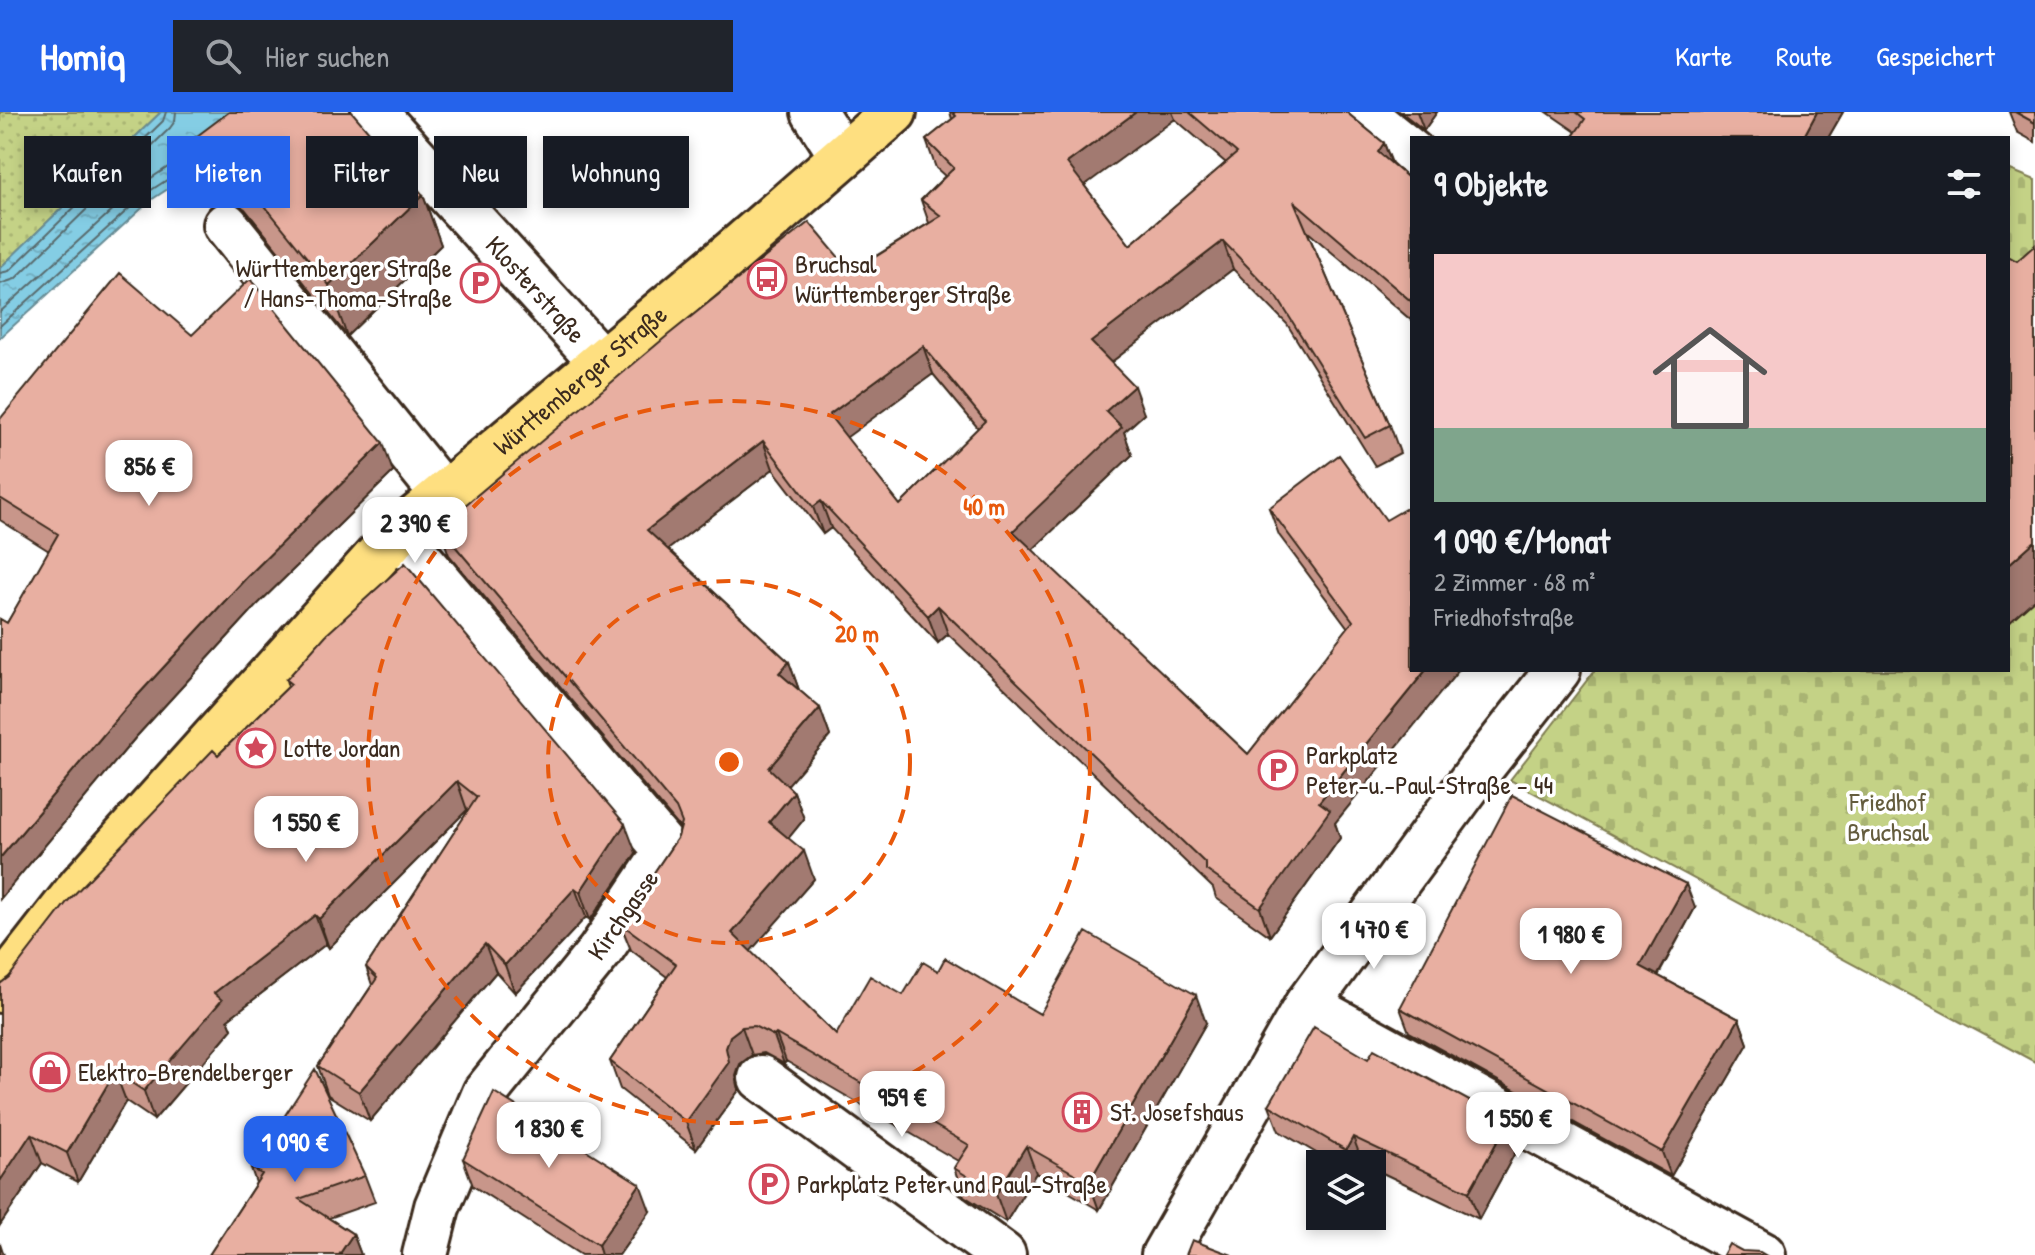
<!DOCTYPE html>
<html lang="de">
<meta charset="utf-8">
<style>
body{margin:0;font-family:"Patrick Hand",sans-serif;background:#20242c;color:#f1f3f6;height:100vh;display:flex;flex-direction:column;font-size:30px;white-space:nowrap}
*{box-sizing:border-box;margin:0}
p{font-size:26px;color:#9ea1a6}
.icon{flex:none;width:44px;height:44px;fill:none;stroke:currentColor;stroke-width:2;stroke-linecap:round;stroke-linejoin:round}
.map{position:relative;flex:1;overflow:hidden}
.panel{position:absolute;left:1410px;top:24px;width:600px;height:536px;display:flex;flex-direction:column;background:#171b24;border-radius:0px;box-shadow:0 4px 12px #0003}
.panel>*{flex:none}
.hud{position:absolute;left:24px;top:24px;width:760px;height:72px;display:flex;gap:16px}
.tools{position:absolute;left:1306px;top:1038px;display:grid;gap:16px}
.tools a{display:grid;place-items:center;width:80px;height:80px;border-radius:0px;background:#171b24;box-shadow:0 4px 12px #0003;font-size:40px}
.price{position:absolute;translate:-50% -68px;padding:0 18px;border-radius:16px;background:#fff;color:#222;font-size:26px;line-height:52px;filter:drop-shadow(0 2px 4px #0008)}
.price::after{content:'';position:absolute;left:50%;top:48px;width:24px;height:18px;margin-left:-12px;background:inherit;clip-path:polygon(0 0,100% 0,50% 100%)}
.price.active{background:#2563eb;color:#fff}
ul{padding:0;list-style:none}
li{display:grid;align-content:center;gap:16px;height:424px;padding:0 24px}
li+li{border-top:2px solid #363941}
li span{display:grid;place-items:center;height:248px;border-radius:0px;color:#555}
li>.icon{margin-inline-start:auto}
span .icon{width:144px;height:144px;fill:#fffc;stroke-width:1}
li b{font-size:34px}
h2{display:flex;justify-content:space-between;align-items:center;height:96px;padding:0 24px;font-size:34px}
.chip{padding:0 28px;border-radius:0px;background:#171b24;box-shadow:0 4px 12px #0003;font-size:28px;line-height:72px}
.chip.active{background:#2563eb;color:#fff}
header{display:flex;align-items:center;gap:48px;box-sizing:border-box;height:112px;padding:0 40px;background:#2563eb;color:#fff}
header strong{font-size:38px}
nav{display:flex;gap:44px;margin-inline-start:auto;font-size:28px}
.search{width:560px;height:72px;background:#20242c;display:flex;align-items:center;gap:20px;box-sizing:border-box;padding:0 28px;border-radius:0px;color:#9ea1a6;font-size:30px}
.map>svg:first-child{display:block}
</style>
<header>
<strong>Homiq</strong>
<div class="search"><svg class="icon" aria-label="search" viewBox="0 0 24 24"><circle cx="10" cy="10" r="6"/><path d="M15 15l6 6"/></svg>Hier suchen</div>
<nav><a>Karte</a><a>Route</a><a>Gespeichert</a></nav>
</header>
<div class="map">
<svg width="2035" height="1143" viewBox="0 0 2035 1143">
<defs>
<pattern id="grass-dots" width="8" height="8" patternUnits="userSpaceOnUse" patternTransform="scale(2)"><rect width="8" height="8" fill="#c4d286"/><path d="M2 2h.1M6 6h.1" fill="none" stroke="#a9b473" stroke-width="1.8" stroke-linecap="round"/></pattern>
<pattern id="cemetery-stones" width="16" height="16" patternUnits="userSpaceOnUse" patternTransform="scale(2)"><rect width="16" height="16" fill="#c4d286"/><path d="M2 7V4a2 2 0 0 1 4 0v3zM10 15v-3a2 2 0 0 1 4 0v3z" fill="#a9b473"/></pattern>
<pattern id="water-ripples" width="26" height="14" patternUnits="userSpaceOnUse" patternTransform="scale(2)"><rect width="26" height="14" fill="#84cde4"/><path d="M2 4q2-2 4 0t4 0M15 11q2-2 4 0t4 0" fill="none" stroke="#73b0c3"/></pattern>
</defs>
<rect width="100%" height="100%" fill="#fff"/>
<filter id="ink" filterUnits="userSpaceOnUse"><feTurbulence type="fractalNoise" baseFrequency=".0125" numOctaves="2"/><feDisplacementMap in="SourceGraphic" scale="16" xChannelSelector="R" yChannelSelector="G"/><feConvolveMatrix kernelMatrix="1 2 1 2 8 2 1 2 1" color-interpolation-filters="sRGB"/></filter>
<g filter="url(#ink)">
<path fill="url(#grass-dots)" stroke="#807e52" stroke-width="2" d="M0 0H161L0 156Z"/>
<path fill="url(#cemetery-stones)" stroke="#807e52" stroke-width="2" d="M2008 57 2035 68V950L1510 668 1595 558H2008Z"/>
<path fill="url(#water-ripples)" stroke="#678c95" stroke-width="2" d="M161 0H286L151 88 0 226V156Z"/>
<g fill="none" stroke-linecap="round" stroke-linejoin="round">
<path stroke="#586b6d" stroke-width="2" d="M0 161 9 159 163 9 166 0
M0 172 15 167 170 16 175 9 176 0
M0 200 139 74 194 38
M0 214 145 82 198 48"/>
<defs>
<g id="minor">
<path id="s1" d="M374 0 601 249"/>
<path d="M814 0 842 44"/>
<path d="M1361 0 1412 41"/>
<path d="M226 113 443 382"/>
<path d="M398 421 667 739 600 839 485 981 437 1095 425 1143"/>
<path d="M1307 893 1763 1143"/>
<path d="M761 966 1003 1143"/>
<path d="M1164 1143 1307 893 1480 657 1558 558"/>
</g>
<g id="major">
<path id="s2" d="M0 878 81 774 398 421 734 139 894 0"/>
</g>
</defs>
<use href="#minor" stroke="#3b2a1e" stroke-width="50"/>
<use href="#major" stroke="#3b2a1e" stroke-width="50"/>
<use href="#minor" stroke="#fff" stroke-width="44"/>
<use href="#major" stroke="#fedf80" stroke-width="44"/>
</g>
<path fill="#c8968a" stroke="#3b2a1e" stroke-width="2" fill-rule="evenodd" d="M950 0H1346L1384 31 1392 51 1412 69V209L1307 119 1390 313 1400 341 1375 354 1287 212 1233 157 1111 250 1144 302 1124 320 1132 343 1032 438 1248 642 1348 516 1279 423 1269 396 1386 408 1335 711 1340 726 1270 824 1216 786 1213 776 948 522 938 531 831 416 823 422 773 357 668 437 789 550 799 578 820 596 830 624 787 673 794 680 804 707 788 726 814 767 750 839 836 923 903 883 938 859 1040 902 1206 911 1099 1098 1036 1061 1006 1110 964 1084 954 1056 958 1049 786 949 784 952 764 941 752 943 740 952 736 964 739 978 696 1037 620 977 610 949 667 865 631 838 620 811 678 725 680 716 449 443 439 415 929 111 921 88 945 64 936 56 926 28 952 7ZM1175 7 1226 51 1130 133 1084 73ZM933 262 978 316 900 393 846 325Z
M1401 0H1437L1424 18Z
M1547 0H1843L1828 26H1572L1576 20Z
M2009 0H2035V30L2017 20Z
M193 27 423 83 441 133 347 224 245 97 234 90 222 88 211 77Z
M192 223 393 360 256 494 136 625 0 787V507L7 511 49 439 0 408V307Z
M286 568 636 741 590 808 586 805 515 881 496 860 370 1009 328 983 318 954 372 873 366 855 468 699 467 698 329 836 326 832 228 907 232 917 154 1008 126 989 78 1070 42 1051 0 1113V872L9 865 218 643 288 575Z
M1695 796 1658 864 1739 907 1748 932 1671 1064 1409 920 1400 896Z
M1269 993 1517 1037 1479 1107 1372 1056V1052H1335L1279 1019Z
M463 1047 650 1099 619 1143H581L473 1074Z
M251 1056 365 1064 375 1090 329 1106 353 1122 361 1143H209L256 1071Z"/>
<path fill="#a27a71" stroke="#3b2a1e" stroke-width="2" d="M1136 0H1172L1175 7 1077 79 1067 51Z
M1417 0H1437L1424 18Z
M1817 0H1843L1828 26H1803Z
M1384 31 1394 59 1378 40Z
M423 83 441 133 347 224 329 173Z
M1223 129 1233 157 1101 258 1091 230Z
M923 234 933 262 839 331 829 303Z
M1134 274 1144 302 1124 320 1132 343 1023 447 1013 419 1106 299Z
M763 329 773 357 657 446 647 418Z
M383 331 393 360 256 494 136 625 0 787V746L125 597 246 466Z
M821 389 831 416 823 422 813 395Z
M2035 429V487L2008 511V453Z
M938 494 948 522 938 531 928 504Z
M789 550 799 578 779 561Z
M1426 558H1459L1335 711 1340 726 1270 824 1260 796 1319 690Z
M820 596 830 624 779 683 769 656Z
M457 669 467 698 329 836 319 807Z
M794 680 804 707 779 738 769 710Z
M625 712 636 741 590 808 580 780Z
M804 739 814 767 742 849 732 821Z
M1686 772 1695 796 1649 879 1640 854Z
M575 776 586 805 515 881 505 853Z
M315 803 326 832 228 907 232 917 154 1008 144 979 214 881Z
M485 832 496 860 370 1009 359 980Z
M1196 883 1206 911 1099 1098 1089 1070Z
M1739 907 1748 932 1671 1064 1662 1040Z
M742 915 752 943 740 952 736 964 739 978 696 1037 686 1010 726 936 730 924Z
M776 922 786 949 784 952 774 924Z
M115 960 126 989 78 1070 67 1041Z
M1508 1010 1517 1037 1479 1107 1469 1080Z
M31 1022 42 1051 0 1113V1069Z
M1353 1025 1363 1052H1352L1346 1038Z
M1026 1034 1036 1061 1006 1110 996 1082Z
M640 1072 650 1099 619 1143H601L598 1133Z
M353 1122 361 1143H339Z
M0 1131 4 1143H0Z"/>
<path fill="#e8afa1" stroke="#3b2a1e" stroke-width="2" fill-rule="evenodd" d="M229 0H352L423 83 329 173 227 47 216 39 204 38 193 27Z
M952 0H1136L1067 51 1130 133 1237 41 1189 0H1346L1384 31 1378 40 1412 69V190L1294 89 1390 313 1365 326 1277 185 1223 129 1091 230 1134 274 1106 299 1122 315 1013 419 1248 642 1353 509 1269 396 1339 343 1386 408 1412 393V558H1426L1319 690 1330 698 1260 796 1206 758V752L938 494 928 504 821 389 813 395 763 329 647 418 789 550 779 561 820 596 769 656 794 680 769 710 804 739 732 821 836 923 870 864 903 883 923 850 938 859 945 846 1040 902 1086 820 1196 883 1089 1070 1026 1034 996 1082 954 1056 969 1033 776 922 774 924 754 914 742 915 730 924 726 936 729 950 686 1010 610 949 676 852 620 811 678 725 682 711 676 696 439 415 668 223 809 110 851 160 941 104 921 88 954 56 926 28 956 4ZM923 234 985 309 900 393 829 303Z
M1576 0H1817L1803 26H1572L1585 7Z
M2015 0H2035V11Z
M2035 133V429L2008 453V144L2017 149Z
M120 161 192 223 250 167 383 331 246 466 125 597 0 746V507L7 511 58 422 0 386V307Z
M405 451 625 712 580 780 575 776 505 853 485 832 359 980 318 954 377 866 366 855 477 685 457 669 319 807 315 803 214 881 222 888 144 979 115 960 67 1041 31 1022 0 1069V872L9 865 67 790 213 638 218 643 291 572 286 568 326 523Z
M1512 683 1686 772 1640 854 1739 907 1662 1040 1400 896Z
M1314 915 1368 947 1374 937 1508 1010 1469 1080 1353 1025 1346 1038 1269 993Z
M315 957 365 1064 299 1087 353 1122 339 1143H209L262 1062 251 1056Z
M494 980 640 1072 598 1133 463 1047Z
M1192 1128 1232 1143H1186Z
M1729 1132 1742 1139 1760 1140 1765 1143H1723Z"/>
</g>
<g fill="none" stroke="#e8590c" stroke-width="4" stroke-dasharray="14 10">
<circle cx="729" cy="650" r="181"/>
<circle cx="729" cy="650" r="361"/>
</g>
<defs>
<symbol id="bus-ring" viewBox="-11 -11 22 22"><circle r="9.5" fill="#fff" stroke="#d1495b" stroke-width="1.5"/><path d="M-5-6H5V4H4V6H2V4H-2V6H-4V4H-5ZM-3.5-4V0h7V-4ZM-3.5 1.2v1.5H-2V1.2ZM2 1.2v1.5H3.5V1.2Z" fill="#d1495b"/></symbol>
<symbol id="parking-ring" viewBox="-11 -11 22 22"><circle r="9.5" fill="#fff" stroke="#d1495b" stroke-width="1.5"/><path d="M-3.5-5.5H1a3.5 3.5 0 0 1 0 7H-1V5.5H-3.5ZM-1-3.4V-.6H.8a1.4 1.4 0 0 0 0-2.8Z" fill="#d1495b"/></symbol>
<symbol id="sight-ring" viewBox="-11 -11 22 22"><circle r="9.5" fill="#fff" stroke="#d1495b" stroke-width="1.5"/><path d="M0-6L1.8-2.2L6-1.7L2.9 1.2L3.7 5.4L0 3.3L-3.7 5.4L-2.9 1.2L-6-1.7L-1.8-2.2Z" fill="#d1495b"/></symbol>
<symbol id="shop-ring" viewBox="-11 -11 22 22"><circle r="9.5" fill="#fff" stroke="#d1495b" stroke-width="1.5"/><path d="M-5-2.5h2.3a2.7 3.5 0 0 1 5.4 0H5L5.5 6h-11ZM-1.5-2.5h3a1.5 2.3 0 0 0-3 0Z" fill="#d1495b"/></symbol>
<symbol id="building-ring" viewBox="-11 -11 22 22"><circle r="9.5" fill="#fff" stroke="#d1495b" stroke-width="1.5"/><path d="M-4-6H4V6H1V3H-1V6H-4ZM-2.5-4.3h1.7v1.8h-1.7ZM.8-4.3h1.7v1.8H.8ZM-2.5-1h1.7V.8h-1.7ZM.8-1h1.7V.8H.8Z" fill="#d1495b"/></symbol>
</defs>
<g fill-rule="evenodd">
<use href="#bus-ring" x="745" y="145" width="44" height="44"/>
<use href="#parking-ring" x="458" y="149" width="44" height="44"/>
<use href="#sight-ring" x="234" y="614" width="44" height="44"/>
<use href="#parking-ring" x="1256" y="636" width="44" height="44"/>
<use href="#shop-ring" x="28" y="938" width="44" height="44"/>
<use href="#building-ring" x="1060" y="978" width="44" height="44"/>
<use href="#parking-ring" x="747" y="1050" width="44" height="44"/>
</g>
<g text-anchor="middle" stroke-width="7" stroke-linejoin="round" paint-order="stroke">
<g font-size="26" fill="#3b2a1e" stroke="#fff" text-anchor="start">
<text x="795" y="161">Bruchsal<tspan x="795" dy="30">Württemberger Straße</tspan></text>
<text x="452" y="165" text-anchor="end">Württemberger Straße<tspan x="452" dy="30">/ Hans-Thoma-Straße</tspan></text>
<text x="284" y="645">Lotte Jordan</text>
<text x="1306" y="652">Parkplatz<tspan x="1306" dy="30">Peter-u.-Paul-Straße – 44</tspan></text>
<text x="78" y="969">Elektro-Brendelberger</text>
<text x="1110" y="1009">St. Josefshaus</text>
<text x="797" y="1081">Parkplatz Peter und Paul-Straße</text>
</g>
<g font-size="26" fill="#3b2a1e" stroke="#fff">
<text dy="9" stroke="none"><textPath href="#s1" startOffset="240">Klosterstraße</textPath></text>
<text dy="9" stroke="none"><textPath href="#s2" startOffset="844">Württemberger Straße</textPath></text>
<text transform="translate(623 803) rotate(-55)" y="9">Kirchgasse</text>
</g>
<g font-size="26" fill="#645c3d" stroke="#fff">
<text x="1888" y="699">Friedhof<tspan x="1888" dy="30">Bruchsal</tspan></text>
</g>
</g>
<circle cx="729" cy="650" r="12" fill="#e8590c" stroke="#fff" stroke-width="4"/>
<g font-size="24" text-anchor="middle" font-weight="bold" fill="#e8590c" stroke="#fff" stroke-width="7" stroke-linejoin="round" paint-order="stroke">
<text x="984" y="403">40 m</text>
<text x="857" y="530">20 m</text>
</g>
</svg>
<div class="tools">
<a><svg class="icon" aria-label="layers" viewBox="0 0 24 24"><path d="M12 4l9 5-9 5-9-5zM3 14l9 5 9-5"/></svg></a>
</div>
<b class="price" style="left:149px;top:396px">856 €</b>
<b class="price" style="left:415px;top:453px">2 390 €</b>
<b class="price" style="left:306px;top:752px">1 550 €</b>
<b class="price" style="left:1374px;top:859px">1 470 €</b>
<b class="price" style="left:1571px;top:864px">1 980 €</b>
<b class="price" style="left:902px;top:1027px">959 €</b>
<b class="price" style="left:1518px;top:1048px">1 550 €</b>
<b class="price" style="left:549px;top:1058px">1 830 €</b>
<b class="price active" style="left:295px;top:1072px">1 090 €</b>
<div class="hud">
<a class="chip">Kaufen</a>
<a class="chip active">Mieten</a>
<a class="chip">Filter</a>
<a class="chip">Neu</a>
<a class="chip">Wohnung</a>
</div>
<section class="panel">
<h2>9 Objekte<svg class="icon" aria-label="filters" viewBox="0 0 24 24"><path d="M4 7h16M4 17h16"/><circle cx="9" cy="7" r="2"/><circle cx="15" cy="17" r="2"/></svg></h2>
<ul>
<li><span style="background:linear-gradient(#f6c9c9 70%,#7fa58c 0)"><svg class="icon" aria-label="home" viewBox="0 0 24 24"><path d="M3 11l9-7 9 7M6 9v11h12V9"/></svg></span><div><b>1 090 €/Monat</b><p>2 Zimmer · 68 m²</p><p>Friedhofstraße</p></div></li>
</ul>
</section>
</div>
